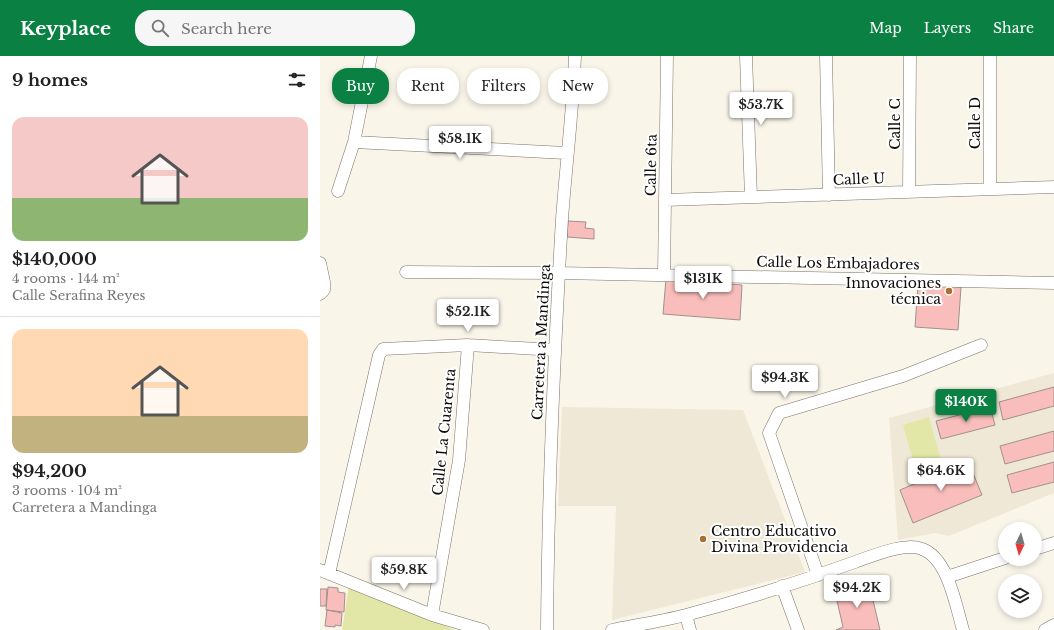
<!DOCTYPE html>
<meta charset="utf-8">
<style>
body{margin:0;font-family:"Libre Baskerville",serif;background:#f6f6f6;color:#222;height:100vh;display:flex;flex-direction:column;font-size:15px;white-space:nowrap}
*{box-sizing:border-box;margin:0}
p{font-size:13px;color:#767676}
.icon{flex:none;width:22px;height:22px;fill:none;stroke:currentColor;stroke-width:2;stroke-linecap:round;stroke-linejoin:round}
.map{position:relative;flex:1;overflow:hidden}
.drawer{display:flex;flex-direction:column;background:#fff;width:320px}
.drawer>*{flex:none}
.guide{position:absolute;left:12px;top:12px;width:380px;height:36px;display:flex;gap:8px}
.needle{width:26px;rotate:185deg}
.tools{position:absolute;left:678px;top:466px;display:grid;gap:8px}
.tools a{display:grid;place-items:center;width:44px;height:44px;border-radius:50%;background:#fff;box-shadow:0 2px 6px #0003;font-size:20px}
.price{position:absolute;translate:-50% -34px;padding:0 9px;border-radius:4px;background:#fff;color:#222;font-size:13px;line-height:26px;filter:drop-shadow(0 1px 2px #0008)}
.price::after{content:'';position:absolute;left:50%;top:24px;width:12px;height:9px;margin-left:-6px;background:inherit;clip-path:polygon(0 0,100% 0,50% 100%)}
.price.active{background:#0b8043;color:#fff}
ul{padding:0;list-style:none}
li{display:grid;align-content:center;gap:8px;height:212px;padding:0 12px}
li+li{border-top:1px solid #e0e0e0}
li span{display:grid;place-items:center;height:124px;border-radius:12px;color:#555}
li>.icon{margin-inline-start:auto}
span .icon{width:72px;height:72px;fill:#fffc;stroke-width:1}
li b{font-size:17px}
h2{display:flex;justify-content:space-between;align-items:center;height:48px;padding:0 12px;font-size:17px}
.chip{padding:0 14px;border-radius:16px;background:#fff;box-shadow:0 2px 6px #0003;font-size:14px;line-height:36px}
.chip.active{background:#0b8043;color:#fff}
header{display:flex;align-items:center;gap:24px;box-sizing:border-box;height:56px;padding:0 20px;background:#0b8043;color:#fff}
header strong{font-size:19px}
nav{display:flex;gap:22px;margin-inline-start:auto;font-size:14px}
.search{width:280px;height:36px;background:#f6f6f6;display:flex;align-items:center;gap:10px;box-sizing:border-box;padding:0 14px;border-radius:16px;color:#767676;font-size:15px}
main{display:flex;flex:1;min-height:0}
.map>svg:first-child{display:block}
</style>
<header>
<strong>Keyplace</strong>
<div class="search"><svg class="icon" aria-label="search" viewBox="0 0 24 24"><circle cx="10" cy="10" r="6"/><path d="M15 15l6 6"/></svg>Search here</div>
<nav><a>Map</a><a>Layers</a><a>Share</a></nav>
</header>
<main>
<section class="drawer">
<h2>9 homes<svg class="icon" aria-label="filters" viewBox="0 0 24 24"><path d="M4 7h16M4 17h16"/><circle cx="9" cy="7" r="2"/><circle cx="15" cy="17" r="2"/></svg></h2>
<ul>
<li><span style="background:linear-gradient(#f6c9c9 65%,#8fb573 0)"><svg class="icon" aria-label="home" viewBox="0 0 24 24"><path d="M3 11l9-7 9 7M6 9v11h12V9"/></svg></span><div><b>$140,000</b><p>4 rooms · 144 m²</p><p>Calle Serafina Reyes</p></div></li>
<li><span style="background:linear-gradient(#ffd9b3 70%,#c2b280 0)"><svg class="icon" aria-label="home" viewBox="0 0 24 24"><path d="M3 11l9-7 9 7M6 9v11h12V9"/></svg></span><div><b>$94,200</b><p>3 rooms · 104 m²</p><p>Carretera a Mandinga</p></div></li>
</ul>
</section>
<div class="map">
<svg width="734" height="574" viewBox="0 0 734 574">
<rect width="100%" height="100%" fill="#faf5e9"/>
<path fill="#f0e8d6" d="M734 317V437L629 480 615 477 578 484 569 362Z
M242 351 423 354 485 516 292 564 296 450H238Z"/>
<path fill="#e2e6a6" d="M609 361 622 408 596 415 583 369Z
M29 529 135 574H22Z"/>
<path fill="#f9bebb" stroke="#9e9190" d="M248 165 266 166 265 172 274 173V183L247 181Z
M346 223 422 229 420 264 343 258Z
M598 228 641 231 638 274 595 271Z
M734 331V350L683 364 679 346Z
M670 351 675 369 621 383 616 365Z
M734 375V395L685 408 680 390Z
M648 405 662 439 593 467 580 434Z
M734 406V426L692 437 687 419Z
M549 527 560 574H516L523 571 515 536Z
M8 531 18 532V536L25 537 24 556 6 554Z
M0 533H7L6 550H0Z
M7 554 22 557 21 570 15 569V571L5 570Z"/>
<g fill="none" stroke-linecap="round" stroke-linejoin="round">
<defs>
<path id="minor" d="M426 0 431 141
M506 0 509 139
M34 86 246 97
M670 133V0
M18 135 34 86 51 0
M589 136 590 0
M345 144 734 131
M0 207 4 226V234L0 238
M86 216 239 217 734 227
M344 219 347 0
M715 493 734 487
M0 514 112 559 163 574
M9 518 59 299 63 293 148 289 235 294
M498 519 449 377 459 357 583 320 661 289
M627 521 685 502
M462 530 478 574
M112 559 139 404 148 289
M366 559 370 574
M227 574C228 437 234 300 242 163 246 109 253 54 255 0
M292 574C317 569 342 565 366 559 423 544 480 526 535 506 552 500 585 486 602 493 628 502 636 550 643 574
M725 574 734 569"/>
</defs>
<use href="#minor" stroke="#79746a" stroke-width="13"/>
<use href="#minor" stroke="#fff" stroke-width="12"/>
</g>
<g fill="#ab6f31" stroke="#fff" stroke-width="1.5">
<circle cx="629" cy="235" r="4"/>
<circle cx="383" cy="483" r="4"/>
</g>
<g text-anchor="middle" stroke-width="4" stroke-linejoin="round" paint-order="stroke">
<g font-size="14" fill="#0e0c09" stroke="#fff">
<text transform="translate(655 67) rotate(-90)" y="5">Calle D</text>
<text transform="translate(575 68) rotate(-90)" y="5">Calle C</text>
<text transform="translate(331 109) rotate(-89)" y="5">Calle 6ta</text>
<text transform="translate(539 123) rotate(-2)" y="5">Calle U</text>
<text transform="translate(518 207) rotate(1)" y="5">Calle Los Embajadores</text>
<text transform="translate(221 286) rotate(-87)" y="5">Carretera a Mandinga</text>
<text transform="translate(124 376) rotate(-84)" y="5">Calle La Cuarenta</text>
</g>
<g font-size="14" fill="#0e0c09" stroke="#fff" text-anchor="end">
<text x="621" y="232">Innovaciones<tspan x="621" dy="16">técnica</tspan></text>
<text x="391" y="480" text-anchor="start">Centro Educativo<tspan x="391" dy="16">Divina Providencia</tspan></text>
</g>
</g>
</svg>
<div class="tools">
<a><svg class="needle" viewBox="-14 -14 28 28"><path d="M0-13l5 13h-10z" fill="#e53935"/><path d="M0 13l5-13h-10z" fill="#767676"/></svg></a>
<a><svg class="icon" aria-label="layers" viewBox="0 0 24 24"><path d="M12 4l9 5-9 5-9-5zM3 14l9 5 9-5"/></svg></a>
</div>
<b class="price" style="left:441px;top:70px">$53.7K</b>
<b class="price" style="left:140px;top:104px">$58.1K</b>
<b class="price" style="left:383px;top:244px">$131K</b>
<b class="price" style="left:148px;top:277px">$52.1K</b>
<b class="price" style="left:465px;top:343px">$94.3K</b>
<b class="price active" style="left:646px;top:367px">$140K</b>
<b class="price" style="left:621px;top:436px">$64.6K</b>
<b class="price" style="left:84px;top:535px">$59.8K</b>
<b class="price" style="left:537px;top:553px">$94.2K</b>
<div class="guide">
<a class="chip active">Buy</a>
<a class="chip">Rent</a>
<a class="chip">Filters</a>
<a class="chip">New</a>
</div>
</div>
</main>
